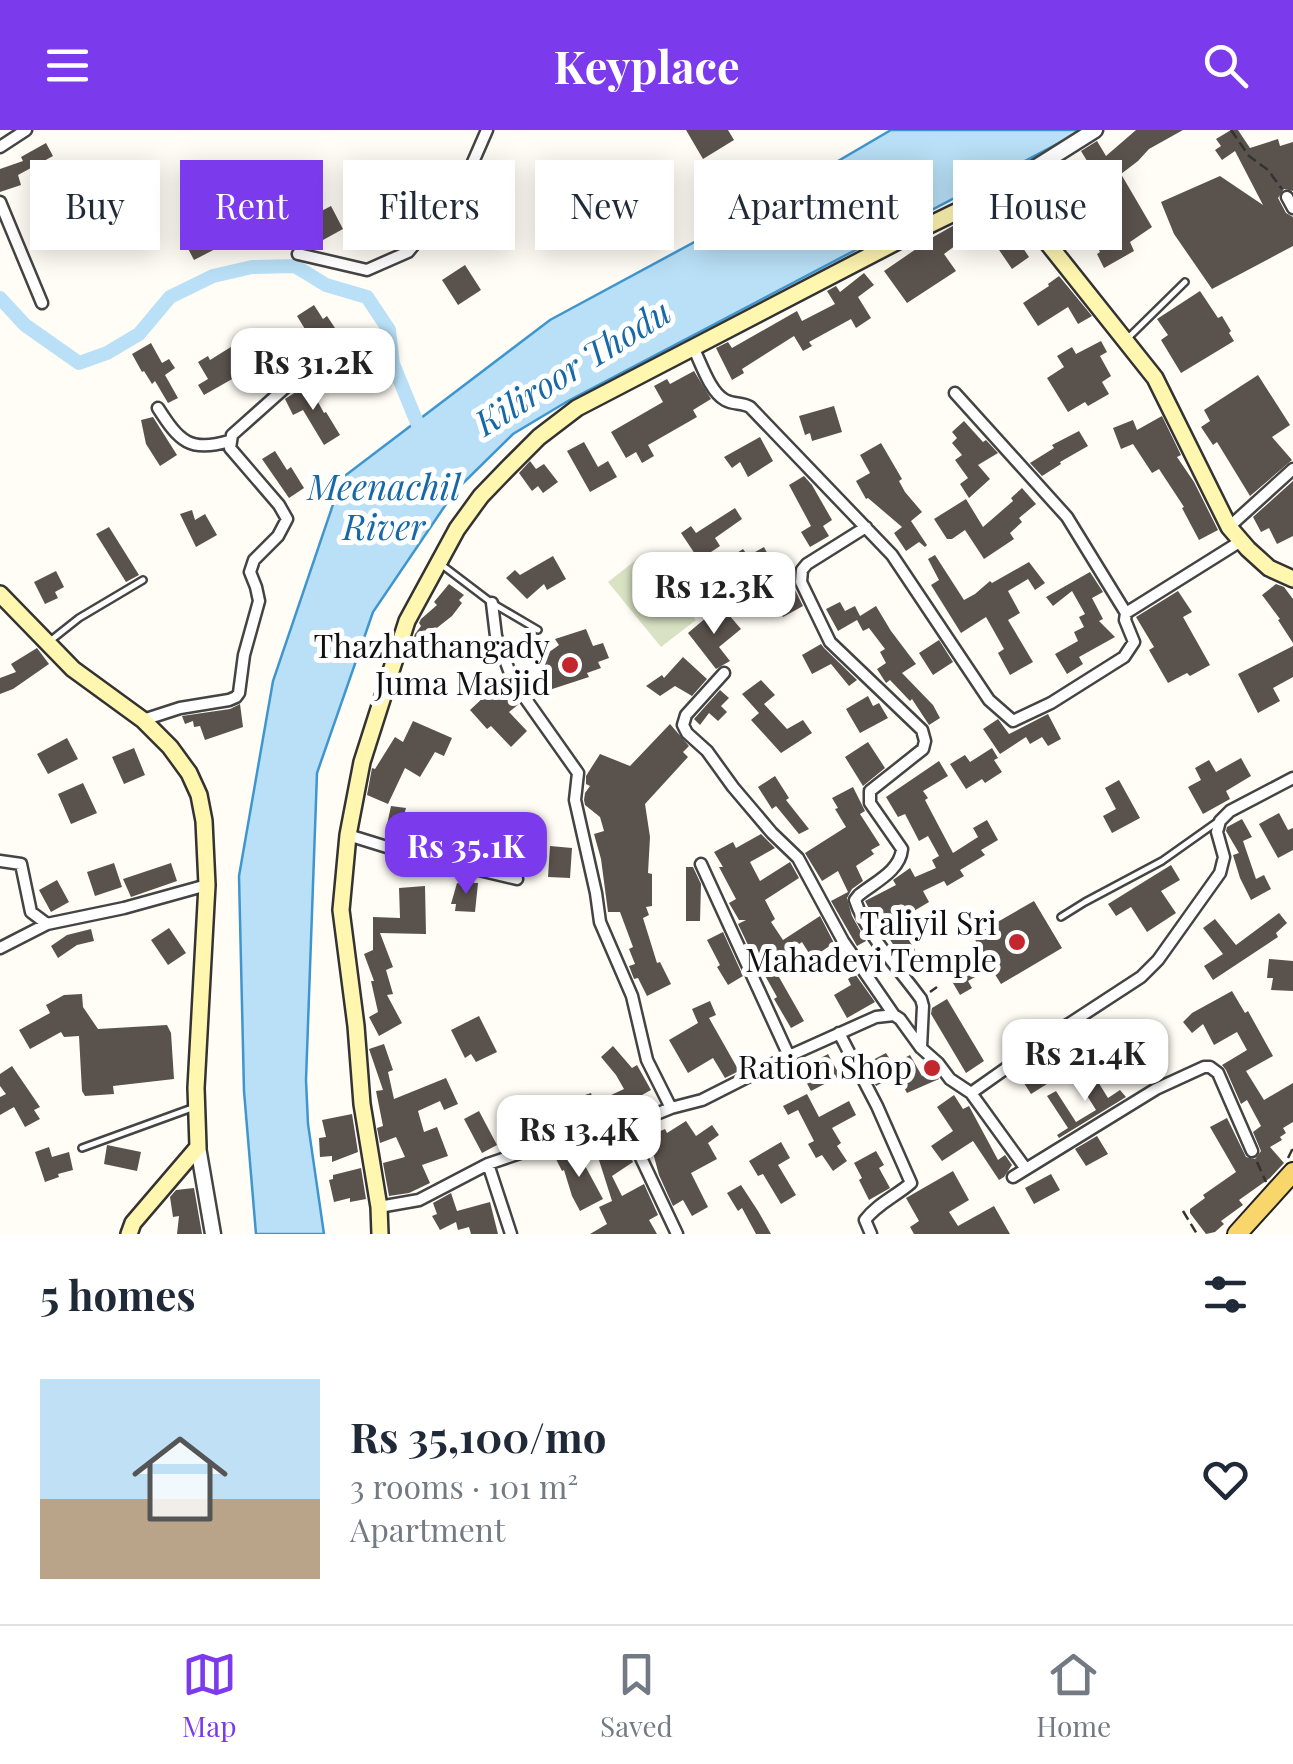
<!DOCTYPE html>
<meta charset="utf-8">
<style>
body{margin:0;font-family:"Playfair Display",serif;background:#f2f2f3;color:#1f2937;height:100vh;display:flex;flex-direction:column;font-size:38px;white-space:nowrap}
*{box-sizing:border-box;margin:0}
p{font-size:32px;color:#747a83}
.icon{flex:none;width:55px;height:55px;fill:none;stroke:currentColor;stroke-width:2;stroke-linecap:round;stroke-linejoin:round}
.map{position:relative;height:1104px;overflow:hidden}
.details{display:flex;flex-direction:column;background:#fff;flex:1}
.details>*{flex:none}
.hud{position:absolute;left:30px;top:30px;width:1235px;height:90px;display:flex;gap:20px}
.price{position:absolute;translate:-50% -85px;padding:0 22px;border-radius:20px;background:#fff;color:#222;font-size:32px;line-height:65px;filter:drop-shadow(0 2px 5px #0008)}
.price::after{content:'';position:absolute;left:50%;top:60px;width:30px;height:22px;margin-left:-15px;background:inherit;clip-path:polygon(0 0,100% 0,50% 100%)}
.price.active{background:#7c3aed;color:#fff}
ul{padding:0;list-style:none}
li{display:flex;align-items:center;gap:30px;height:250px;padding:0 40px}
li+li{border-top:2px solid #e0e1e3}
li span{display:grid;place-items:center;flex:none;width:280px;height:200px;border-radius:0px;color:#555}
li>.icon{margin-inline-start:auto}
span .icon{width:120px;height:120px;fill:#fffc;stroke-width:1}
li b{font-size:42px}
h2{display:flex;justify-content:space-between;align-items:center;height:120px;padding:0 40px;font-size:42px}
.tag{padding:0 35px;border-radius:0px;background:#fff;box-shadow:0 5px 25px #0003;font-size:35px;line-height:90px}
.tag.active{background:#7c3aed;color:#fff}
header{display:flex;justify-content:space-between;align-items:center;height:130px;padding:0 40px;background:#7c3aed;color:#fff;font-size:45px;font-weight:700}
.tab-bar{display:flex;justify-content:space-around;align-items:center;height:140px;border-top:2px solid #e0e1e3;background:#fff;font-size:28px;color:#747a83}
.tab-bar a{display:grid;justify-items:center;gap:5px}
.tab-bar .active{color:#7c3aed}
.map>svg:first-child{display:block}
</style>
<header><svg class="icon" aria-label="menu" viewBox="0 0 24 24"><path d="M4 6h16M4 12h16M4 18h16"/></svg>Keyplace<svg class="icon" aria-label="search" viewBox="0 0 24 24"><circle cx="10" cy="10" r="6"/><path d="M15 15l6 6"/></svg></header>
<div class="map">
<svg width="1293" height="1104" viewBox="0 0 1293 1104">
<rect width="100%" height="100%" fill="#fffdf5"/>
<path fill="#d9e3c4" d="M641 426 696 490 661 517 608 452Z"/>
<path fill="#b9e0f7" stroke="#3f96cf" stroke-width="2.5" d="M891 0H1084L568 271 513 304 455 361 373 482 317 643 306 950 308 994 324 1104H256L244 961 239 746 273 551 342 348 550 190 763 75Z"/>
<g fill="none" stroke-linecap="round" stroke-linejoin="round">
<path stroke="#b9e0f7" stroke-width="14" d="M0 168 25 195 79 233 107 223 139 204 170 167 213 146 252 137 295 136 326 155 367 167 389 200 393 234 423 307"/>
</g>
<path fill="#5a524d" d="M686 0H728L734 10 703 29Z
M1136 0H1183L1149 19 1138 31 1121 44 1152 97 1130 112 1134 121 1104 138 1097 124 1100 122 1081 86 1064 95 1048 65 1033 74 1024 58 1036 50 1037 53 1055 44 1064 60 1095 44 1081 21 1097 11 1106 26Z
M1231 0H1238L1250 18 1278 9 1280 16 1293 12V61L1284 59 1278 68 1286 83 1293 87V116L1212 159 1174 104 1161 72 1220 46 1263 75 1235 21 1222 30 1215 20 1221 16 1216 9Z
M46 13 53 26 18 45 21 55 0 62V39L23 31 21 27Z
M331 76 343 99 323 110 310 87Z
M958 93 967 107 944 124 956 141 907 173 884 141 935 106Z
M1017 99 1028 114 1023 118 1029 127 1012 139 995 114Z
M204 100 208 107 216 103 223 115 194 130 184 111Z
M465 135 481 160 458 175 442 150Z
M864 143 874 155 858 167 871 188 856 198 851 189 809 212 812 216 803 221 794 206 742 239 744 243 732 250 716 218 728 212 732 218 797 181 802 191 835 174 827 161 836 156 840 162Z
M1059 146 1092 186 1078 194 1068 177 1038 196 1023 173 1049 156 1048 154Z
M1200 161 1218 188 1222 186 1231 201 1229 203 1234 211 1181 243 1161 210 1168 205 1157 189Z
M314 175 323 189 327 186 345 213 350 210 366 235 344 249 328 224 336 219 324 201 311 209 297 186Z
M247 207 272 246 256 256 251 248 245 251 241 244 204 265 198 255 208 249 198 232 208 226 210 230Z
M1101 211 1107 222 1100 226 1111 246 1102 252 1109 264 1088 276 1085 272 1068 282 1047 248 1064 237 1057 226 1072 217 1076 224Z
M151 213 162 233 169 229 175 238 165 245 178 268 168 273 155 251 152 254 144 241 142 242 132 224Z
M694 241 711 269 693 280 697 287 648 315 654 326 642 333 636 322 626 328 611 302 663 272 654 256 667 249 670 254Z
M1258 245 1290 295 1272 307 1292 330 1250 366 1217 312 1213 315 1201 297 1210 291 1204 280Z
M308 254 324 283 326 282 340 305 324 315 303 280 293 285 285 269Z
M834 276 842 302 812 311 810 303 805 305 799 286Z
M1162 286 1181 325 1177 327 1194 352 1218 400 1199 410 1182 378 1184 377 1159 339 1152 343 1133 314 1121 319 1113 298 1133 290 1137 300Z
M153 287 177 325 160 336 146 314 141 290Z
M964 291 983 312 986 310 998 323 978 335 990 349 969 368 960 354 968 348 955 330 962 325 952 313 957 308 952 302Z
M1079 301 1088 316 1060 332 1061 334 1042 346 1030 333 1054 318 1052 315Z
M760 307 773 331 748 347 740 332 732 338 724 327Z
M584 312 598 337 608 331 617 347 590 362 567 321Z
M881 313 902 349 899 351 905 362 922 382 911 391 927 415 925 417 919 412 906 421 894 403 902 397 868 368 866 369 856 351 870 343 860 325Z
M275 321 287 340 291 337 304 358 289 368 262 329Z
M530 331 536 339 544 334 558 352 543 363 538 356 532 361 519 343Z
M804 346 812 355 832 390 823 396 829 406 810 417 801 402 811 396 789 355Z
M1293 351V406L1277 414 1269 398 1261 402 1253 387Z
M1022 358 1036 374 1019 388 1022 392 1010 403 1014 409 984 429 965 400 952 409H947L934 389 966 369 983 397 1013 371 1011 368Z
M735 378 742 389 715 408 720 416 699 430 681 403 691 396 696 403Z
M192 380 195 390 205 384 217 405 196 417 180 384Z
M109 397 139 445 126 452 96 404Z
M764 417 783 453 792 447 793 456 803 476 783 487 768 461 772 459 760 436 729 457 719 443 729 436 726 430 743 419 748 426Z
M935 425 964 470 975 464 990 451 992 453 1029 432 1045 453 1035 460 1028 449 1008 461 1020 483 1008 490 1033 532 1010 545 998 523 1004 519 986 487 961 503 931 455 939 450 928 429Z
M553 426 566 449 547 460 544 454 527 469 506 448 515 440 520 445Z
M56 441 64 457 55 462 58 468 45 474 34 452Z
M1090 442 1103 462 1092 468 1103 489 1099 491 1115 507 1079 527 1083 534 1067 544 1055 524 1078 511 1074 502 1084 497 1079 487 1085 484 1072 461 1053 476 1046 467Z
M449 454 464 465 459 470 462 473 452 486 409 520 415 504 421 496 419 493 421 489 437 475 434 472Z
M1276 454 1284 457 1293 469V513L1278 490 1280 489 1262 465Z
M1178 461 1192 482 1183 487 1210 535 1190 546 1187 543 1168 553 1149 520 1154 517 1136 487Z
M840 472 845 481 855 476 860 486 876 476 891 501 916 534 902 543 933 575 940 588 929 595 912 569 910 571 890 550 886 553 877 539 886 533 880 522 885 519 869 498 863 501 857 490 838 501 826 479Z
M714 481 722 490 729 485 741 499 719 517 730 531 716 539 688 503Z
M586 499 593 516 603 513 609 528 598 532 601 538 587 543 589 547 543 562 535 545 542 541 538 530 559 515 555 509Z
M939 510 953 532 933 545 919 523Z
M821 514 824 518 857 550 849 556 831 534 812 544 802 525Z
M1293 516V547L1273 558 1280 571 1258 583 1238 544Z
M37 518 49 534 13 559 0 564V548L16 542 11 534Z
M683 527 707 549 692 566 675 556 660 566 646 556 662 545 664 548Z
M761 550 775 565 764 574 787 599 803 590 812 603 781 623 751 590 759 583 742 564Z
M505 555 519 574 509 582 527 601 511 617 491 596 487 599 470 580 485 566 487 568Z
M720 560 729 568 721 576 727 582 718 591 709 583 700 595 694 589Z
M868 566 873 576 879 573 888 588 860 603 846 579Z
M240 574 243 597 205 610 200 596 194 597 193 591 185 594 182 586 230 579Z
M1048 584 1061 609 1048 616 1042 607 1030 614 1026 607 1000 624 983 599 998 589 1009 604Z
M413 591 452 608 444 626 435 622 420 647 405 638 388 674 367 665 372 638 375 639 395 607 403 612Z
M670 594 689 616 683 622 688 627 645 674 650 707 648 743 652 744V776L646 777 649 785 643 788 657 833 660 832 671 854 647 866 638 848 634 849 629 836 635 834 629 819 633 817 620 782H608L601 729 594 704 604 701 600 687 585 675 584 670 585 663 590 656 586 654V646L600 624 630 636Z
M67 608 78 629 48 644 37 624Z
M868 612 885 638 863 656 845 627Z
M134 618 145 645 124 654 112 627Z
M992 618 998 628 994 630 1002 642 985 653 982 649 966 659 950 634 965 625 970 632Z
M1241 628 1251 646 1226 661 1230 669 1203 684 1188 657 1201 650 1195 638 1209 630 1216 642Z
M939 631 948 646 923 661 928 668 925 670 953 723 978 707 973 698 987 690 998 710 981 720 985 725 960 740 964 746 947 756 944 751 923 761 929 772 897 791 917 823 904 831 885 802 882 803 865 771 896 755 893 750 910 738 915 747 936 738 932 730 939 726 928 706 919 711 905 684 898 687 886 667Z
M775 646 789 668 786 670 809 699 799 704 776 676 772 679 758 657Z
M1119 650 1140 688 1112 703 1103 686 1116 679 1105 658Z
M83 653 97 683 71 694 58 664Z
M853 657 865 681 860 684 880 715 871 720 874 724 856 736 863 751 852 759 847 768 852 786 866 811 857 816 831 771 848 762 838 741 822 751 805 723 846 697 835 679 838 678 832 668Z
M391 676 406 678 404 685 437 693 432 712 385 704Z
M1279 683 1288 700 1293 698V720L1278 728 1259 694Z
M1242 689 1252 707 1243 711 1256 749 1264 745 1271 759 1251 770 1240 748 1233 725 1239 723 1226 701 1227 697Z
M761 704 775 718 750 732 760 751 790 732 799 748 765 770 775 789 771 792 783 810 820 786 834 813 812 828 802 812 771 833 804 891 791 898 774 869 777 867 759 835 758 836 738 794 746 790H739L729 773 736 769 719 737H723L714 722 733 712 736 718Z
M550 716 572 718 570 748 548 747Z
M114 733 122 757 95 766 87 742Z
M171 733 177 751 131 767 123 749Z
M1171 735 1180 750 1161 761 1176 783 1147 802 1131 777 1116 786 1108 774Z
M686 737H693L701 754 700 791H686Z
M57 750 69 772 51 782 39 760Z
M462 752 478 753 475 782 455 781 456 774H451L457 753 462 754Z
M425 756 426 804 380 803 393 837 386 840 393 864 387 865 402 893 379 906 369 887 378 882 371 851H374L364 824 373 820V787L400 788 399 758Z
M1034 771 1062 818 1001 854 991 838 968 851 972 858 960 865 943 836 955 829 961 838 984 825 973 806Z
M1279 783 1287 793 1276 803 1278 807 1213 850 1204 836 1223 824 1203 798 1215 789 1236 815Z
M169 798 186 823 168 835 151 810Z
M91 799 94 811 77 815 58 828 51 816 67 805Z
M723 802 743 846 728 855 717 837 720 835 707 810Z
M1269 829 1293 831V861L1271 860 1273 848H1267Z
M855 844 875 872 847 888 834 865 851 855 848 849Z
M1232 861 1245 883 1248 881 1273 926 1246 941 1264 970 1293 953V992L1283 998 1286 1003 1280 1007 1282 1010 1270 1017 1284 1033 1270 1048 1239 1070 1243 1075 1221 1091 1224 1094 1215 1102 1206 1104 1190 1083V1079L1205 1068 1203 1065 1236 1042 1210 997 1227 988 1246 1027 1255 1029 1261 1021 1253 1002 1261 996 1247 970 1241 974 1226 940 1222 935 1247 920 1237 902 1214 915 1203 894 1192 903 1183 892 1192 883Z
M82 864 83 877 98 899 167 895 171 903 174 949 113 956 114 964 85 966 82 961 79 906 64 907 61 902 30 919 19 900 50 883 46 875 64 865Z
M947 869 984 931 966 943 931 884 932 878Z
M710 871 716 885 709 888 739 941 725 948 713 928 688 943 669 910 698 893 692 879Z
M479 886 497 922 476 932 471 924 465 928 451 900Z
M384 914 393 940 388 942 394 969 446 948 458 974 444 980 440 971 418 981 424 1002 437 997 448 1026 422 1035 430 1053 409 1063 389 1066 383 1033 405 1027 396 1007 380 1013 377 998 383 996 376 961 383 960 369 919Z
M613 916 632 938 637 935 651 960 624 975 627 986 619 989 615 980 587 992 579 967 591 963 594 973 624 959 616 945 601 927Z
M1075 920 1082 932 1031 964 1020 947 1057 927 1059 930Z
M886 923 893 934 910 925 922 946 932 940 939 949 907 963 897 945 876 956 865 934Z
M828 924 840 946 811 961 803 946 809 943 806 936Z
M12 936 40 977 34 980 40 989 25 997 14 977 0 985V967L6 964 0 956V944Z
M1095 947 1108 968 1120 960 1126 967 1059 1008 1057 1005 1068 998 1047 966 1056 961 1076 992 1096 980 1081 956Z
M807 964 819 987 849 971 856 985 832 998 841 1013 837 1016 847 1031 833 1041 822 1025 816 1028 808 1014 814 1011 798 980 788 985 783 976Z
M954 965 963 979 969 976 998 1030 1005 1025 1012 1035 1004 1047 999 1050 973 1011 942 1031 931 1016 953 1001 937 977Z
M479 981 497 1015 482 1023 464 989Z
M352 984 358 1022 332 1032V1026L320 1027 319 1008 326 1007 322 990Z
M686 991 696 1006 712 995 719 1005 708 1013 717 1029 691 1043 708 1077 692 1086 683 1070 673 1076 659 1045 652 1019 648 1022 642 1009 665 999 667 1003Z
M1097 1006 1108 1024 1086 1036 1075 1019Z
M781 1012 790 1028 778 1035 796 1065 781 1074 763 1044 758 1046 749 1031Z
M624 1013 633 1032 612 1046 622 1066 644 1054 658 1085 649 1090 657 1104H590L607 1094 599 1077 612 1071 599 1030Z
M107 1015 141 1022 137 1041 104 1034Z
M49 1017 52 1027 69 1022 73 1040 58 1044 59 1047 45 1052 35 1022Z
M576 1019 603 1069 580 1081 572 1066 564 1040 562 1041 555 1027Z
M876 1021 884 1035 879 1038 890 1058 869 1070 859 1050 862 1048 854 1033Z
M361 1038 366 1069 350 1072V1068L334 1072 329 1050 333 1049V1045Z
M953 1041 969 1070 949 1082 958 1096 994 1076 1010 1104H914L910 1097 919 1091 906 1068Z
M1051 1044 1060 1060 1034 1074 1025 1058Z
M741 1055 758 1081 771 1104H756L742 1078 738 1081 727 1063Z
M194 1058 202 1104H177L179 1086 173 1087 170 1067 176 1060Z
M451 1063 457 1081 490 1072 498 1104H471L469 1097 458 1100 456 1092 440 1100 432 1086 437 1084 433 1073Z"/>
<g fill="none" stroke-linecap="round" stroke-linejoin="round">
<defs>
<path id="service" d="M1128 208 1185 152
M442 435 492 473 538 500
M50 511 79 488 143 450
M1061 787 1085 772 1162 731 1217 692
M82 1018 192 978"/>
<path id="minor" d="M0 17 26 0
M1287 67 1293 78
M0 72 42 173
M298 124 367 140 408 122 463 55 487 0
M693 217C701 233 710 262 725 270 734 275 741 272 750 277L892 425 989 570 1013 591 1051 573 1124 527 1134 512 1125 490 1126 483 1067 387 955 263
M158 278C179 311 190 323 229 311
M866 397 807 434 802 440 801 452 830 512 922 600 925 611 923 619 870 661V673L902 719C900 741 875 752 859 765L855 770C866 804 900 840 921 869L923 876 921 917
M1229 397 1293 339
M492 473 496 506 513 551 578 643 575 670 596 763 600 792 632 866 647 930 671 978
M1126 483 1241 411
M724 543 686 585 683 595 687 603 707 621 733 657 772 703 798 728 843 811 894 885
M143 590 180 578 229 570 236 567 239 563 244 525 259 471 256 457 250 442 254 430 278 406 287 389 279 375 230 318 232 305 305 240
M348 705 403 722 517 749
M0 731 21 734 31 782 47 794 124 778 207 755
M701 734 789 926
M0 818 47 794
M839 903 877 976 911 1053C896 1066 877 1074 865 1090L871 1104
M971 963 1026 1039
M626 996 677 1104
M488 1034 511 1104
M1013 1047 1156 959 1204 937H1210L1218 943 1252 1021
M379 1077 419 1070 488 1034 538 1017 572 1011 626 996 671 978 702 970 789 926 876 887 894 885 900 889 921 918 938 933 950 949 971 963 1069 894 1141 847 1158 830 1220 743 1224 727 1217 702 1220 691 1230 681 1293 648"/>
<path id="tertiary" d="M995 63 1095 0
M198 1017 213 1104"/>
<path id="secondary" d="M0 464 73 539 143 590 170 617 189 643 199 665 204 691 207 755 196 958 198 1017 133 1093 129 1104
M380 1104 379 1077 362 974 356 896 341 780 348 705 362 632 407 491 457 399 481 366 509 337 539 307 577 278 923 98 995 63 1046 111 1155 248 1229 397 1248 419 1269 438 1293 449"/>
<path id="primary" d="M1237 1104 1293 1042"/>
</defs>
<use href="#service" stroke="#444" stroke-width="10"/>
<use href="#minor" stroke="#444" stroke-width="15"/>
<use href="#tertiary" stroke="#444" stroke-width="19"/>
<use href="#secondary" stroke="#333" stroke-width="20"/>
<use href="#primary" stroke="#222" stroke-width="22"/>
<path stroke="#333" stroke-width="2.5" stroke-dasharray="10 5" stroke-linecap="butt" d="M1231 0 1249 26 1268 40 1282 59
M930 862 937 857
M1288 1028 1292 1020 1289 1015
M1257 1032 1266 1052
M1183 1081 1197 1104"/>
<use href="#service" stroke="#fff" stroke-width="5"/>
<use href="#minor" stroke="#fff" stroke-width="10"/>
<use href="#tertiary" stroke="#fff" stroke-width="14"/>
<use href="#secondary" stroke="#fff6b0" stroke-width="15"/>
<use href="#primary" stroke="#f9d66b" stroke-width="18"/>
</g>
<g fill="#c4262e" stroke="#fff" stroke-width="4">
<circle cx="570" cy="535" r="10"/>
<circle cx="1017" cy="812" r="10"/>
<circle cx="932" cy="938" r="10"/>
</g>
<g text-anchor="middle" stroke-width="10" stroke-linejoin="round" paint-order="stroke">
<g font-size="32" fill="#111" stroke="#fff" text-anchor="end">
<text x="550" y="528">Thazhathangady<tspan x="550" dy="37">Juma Masjid</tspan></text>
<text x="997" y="805">Taliyil Sri<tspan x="997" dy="37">Mahadevi Temple</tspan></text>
<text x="912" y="949">Ration Shop</text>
</g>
<g font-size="35" font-style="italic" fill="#1768a6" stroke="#fff">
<text transform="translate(573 238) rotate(-32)" y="12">Kiliroor Thodu</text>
<text x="384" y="370">Meenachil<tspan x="384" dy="40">River</tspan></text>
</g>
</g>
</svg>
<b class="price" style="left:313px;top:283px">Rs 31.2K</b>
<b class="price" style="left:714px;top:507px">Rs 12.3K</b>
<b class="price active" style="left:466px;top:767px">Rs 35.1K</b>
<b class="price" style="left:1085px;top:974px">Rs 21.4K</b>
<b class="price" style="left:579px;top:1050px">Rs 13.4K</b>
<div class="hud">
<a class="tag">Buy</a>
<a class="tag active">Rent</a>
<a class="tag">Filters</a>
<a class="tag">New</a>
<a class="tag">Apartment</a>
<a class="tag">House</a>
</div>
</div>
<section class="details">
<h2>5 homes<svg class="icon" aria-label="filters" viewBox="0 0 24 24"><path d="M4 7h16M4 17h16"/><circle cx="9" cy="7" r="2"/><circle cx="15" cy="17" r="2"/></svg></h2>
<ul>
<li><span style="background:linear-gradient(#bfe0f5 60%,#b9a48a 0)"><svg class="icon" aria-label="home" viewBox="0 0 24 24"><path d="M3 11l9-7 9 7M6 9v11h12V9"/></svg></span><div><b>Rs 35,100/mo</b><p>3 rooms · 101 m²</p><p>Apartment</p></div><svg class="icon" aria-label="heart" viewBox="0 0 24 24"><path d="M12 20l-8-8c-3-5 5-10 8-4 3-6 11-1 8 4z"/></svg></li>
</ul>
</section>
<nav class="tab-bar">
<a class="active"><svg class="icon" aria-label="map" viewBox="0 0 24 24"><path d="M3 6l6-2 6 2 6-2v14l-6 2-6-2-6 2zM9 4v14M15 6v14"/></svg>Map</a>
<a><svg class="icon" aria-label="saved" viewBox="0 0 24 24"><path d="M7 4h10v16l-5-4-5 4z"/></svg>Saved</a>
<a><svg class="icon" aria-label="home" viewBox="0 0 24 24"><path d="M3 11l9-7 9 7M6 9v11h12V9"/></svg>Home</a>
</nav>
